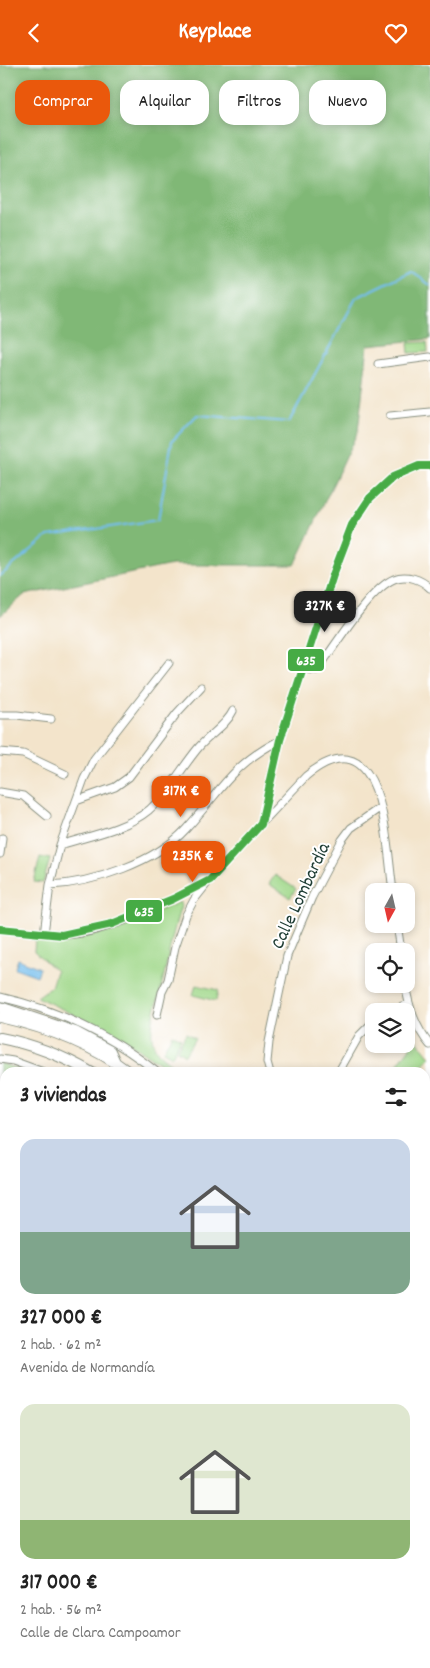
<!DOCTYPE html>
<html lang="es">
<meta charset="utf-8">
<style>
body{margin:0;font-family:Dekko,sans-serif;background:#f6f6f6;color:#222;height:100vh;display:flex;flex-direction:column;font-size:19px;white-space:nowrap}
*{box-sizing:border-box;margin:0}
p{font-size:16px;color:#767676}
.icon{flex:none;width:28px;height:28px;fill:none;stroke:currentColor;stroke-width:2;stroke-linecap:round;stroke-linejoin:round}
.map{position:relative;flex:1;overflow:hidden}
.details{position:absolute;left:0px;top:1002px;width:430px;height:601px;display:flex;flex-direction:column;background:#fff;border-radius:15px 15px 0 0;box-shadow:0 2px 8px #0003}
.details>*{flex:none}
.top-card{position:absolute;left:15px;top:15px;width:400px;height:45px;display:flex;gap:10px}
.needle{width:32px;rotate:188deg}
.fabs{position:absolute;left:365px;top:818px;display:grid;gap:10px}
.fabs a{display:grid;place-items:center;width:50px;height:50px;border-radius:10px;background:#fff;box-shadow:0 2px 8px #0003;font-size:25px}
.price{position:absolute;translate:-50% -42px;padding:0 11px;border-radius:10px;background:#ea580c;color:#fff;font-size:16px;line-height:32px;filter:drop-shadow(0 1px 2px #0008)}
.price::after{content:'';position:absolute;left:50%;top:30px;width:15px;height:11px;margin-left:-8px;background:inherit;clip-path:polygon(0 0,100% 0,50% 100%)}
.price.on{background:#222;color:#fff}
ul{padding:0;list-style:none}
li{display:grid;align-content:center;gap:10px;height:265px;padding:0 20px}
li span{display:grid;place-items:center;height:155px;border-radius:15px;color:#555}
li>.icon{margin-inline-start:auto}
span .icon{width:90px;height:90px;fill:#fffc;stroke-width:1}
li b{font-size:21px}
h2{display:flex;justify-content:space-between;align-items:center;height:60px;padding:0 20px;font-size:21px}
.chip{padding:0 18px;border-radius:15px;background:#fff;box-shadow:0 2px 8px #0003;font-size:18px;line-height:45px}
.chip.on{background:#ea580c;color:#fff}
header{display:flex;justify-content:space-between;align-items:center;height:65px;padding:0 20px;background:#ea580c;color:#fff;font-size:22px;font-weight:700}
.map>svg:first-child{display:block}
</style>
<header><svg class="icon" aria-label="back" viewBox="0 0 24 24"><path d="M15 5l-7 7 7 7"/></svg>Keyplace<svg class="icon" aria-label="heart" viewBox="0 0 24 24"><path d="M12 20l-8-8c-3-5 5-10 8-4 3-6 11-1 8 4z"/></svg></header>
<div class="map">
<svg width="430" height="1603" viewBox="0 0 430 1603">
<rect width="100%" height="100%" fill="#fff"/>
<filter id="ink" filterUnits="userSpaceOnUse"><feTurbulence type="fractalNoise" baseFrequency=".02" numOctaves="2"/><feDisplacementMap in="SourceGraphic" scale="10" xChannelSelector="R" yChannelSelector="G"/><feConvolveMatrix kernelMatrix="1 2 1 2 8 2 1 2 1" color-interpolation-filters="sRGB"/></filter>
<filter id="wash" filterUnits="userSpaceOnUse"><feTurbulence type="fractalNoise" baseFrequency=".0096" numOctaves="4" result="noise"/><feDisplacementMap in="SourceGraphic" scale="20" xChannelSelector="R" yChannelSelector="G"/><feGaussianBlur stdDeviation="1.12" result="paint"/><feColorMatrix in="noise" values="0 0 0 0 0 0 0 0 0 0 0 0 0 0 0 0 0 1.4 0 .05"/><feComposite in="paint" operator="in"/></filter>
<g filter="url(#wash)">
<rect width="100%" height="100%" fill="#f3e4cb"/>
<path fill="#a0d88a" stroke="#608a5f" d="M427 277 428 287 409 288 408 278Z
M40 792 50 794 43 818 34 817Z
M275 810 296 824 290 833 269 819Z
M180 837 181 841C172 869 168 894 161 923 158 940 147 963 154 980 158 992 174 1001 185 1007H173L122 973 37 932 51 922 56 906 34 886 35 874 84 872 108 866Z
M196 920 218 925 216 936 193 930Z
M186 968 195 973 185 990 177 985Z
M172 969 181 973 172 991 163 986Z
M416 974 430 992 418 1007H392Z
M0 998 25 1007 5 1008V1599H315L317 1603H0Z
M425 1517 430 1521V1582L425 1579Z"/>
<path fill="#80b876" stroke="#507a55" d="M0 0H430V274L368 280 358 366 295 500H172L24 530 0 551Z"/>
<path fill="#75beed" stroke="#4a7e90" d="M18 894 40 903 37 911 15 903Z"/>
<g fill="none" stroke-linecap="round" stroke-linejoin="round">
<path stroke="#75beed" stroke-width="2" d="M0 511 48 471 158 455 172 376 197 350 289 357 356 233 411 206 430 220"/>
</g>
</g>
<g filter="url(#ink)">
<g fill="none" stroke-linecap="round" stroke-linejoin="round">
<defs>
<path id="minor" d="M378 299 430 292
M390 351 430 347
M302 604 317 605C334 583 369 524 394 514 406 509 421 514 430 523
M0 650H17L51 654
M0 687 23 689 65 709
M0 727 23 731 47 751
M76 736 115 722 129 712 177 648 201 622
M261 758 280 675 333 510 352 460 370 433 393 412 419 401H430
M60 780C89 771 126 764 149 745 169 727 182 702 199 682 209 670 226 661 233 646
M0 789 2 773
M50 820C93 818 156 797 186 764 221 726 230 701 280 675
M397 859 401 886
M0 864C20 866 41 870 62 870 109 869 165 838 206 817
M44 869 50 820 60 780 84 714 94 694 169 598
M405 919C409 942 415 962 430 980
M0 932C58 945 111 970 158 1008
M394 946 408 939
M157 950 162 927 168 915 175 882 186 850 194 835 217 806 306 711C385 647 386 779 393 826
M0 994 13 996 46 1008
M270 1008 267 997 269 977 287 891 312 832 342 775 351 763 381 742
M338 1008 359 971 374 956
M425 1156 430 1141
M425 1230 430 1172
M322 1599 324 1603
M384 1599 386 1603"/>
<path id="highway" d="M0 942 75 967 110 986 115 997
M0 952C45 962 93 980 130 1008
M0 973C32 979 63 991 92 1008
M341 1599 342 1603
M366 1599 367 1603"/>
</defs>
<use href="#minor" stroke="#899080" stroke-width="9"/>
<use href="#highway" stroke="#899080" stroke-width="12"/>
<use href="#minor" stroke="#fff" stroke-width="7"/>
<use href="#highway" stroke="#fff" stroke-width="10"/>
<defs>
<path id="bus-1" d="M261 759 280 675 333 510 352 460 370 433 393 412 419 401H430
M0 864 62 870 112 859 173 834 210 815 261 759"/>
</defs>
<use href="#bus-1" stroke="#fff" stroke-width="11"/>
<use href="#bus-1" stroke="#46ab45" stroke-width="8"/>
</g>
</g>
<g text-anchor="middle" stroke-width="4" stroke-linejoin="round" paint-order="stroke">
<g font-size="19" fill="#1f3d34" stroke="#fff">
<text transform="translate(299 830) rotate(-65)" y="7">Calle Lombardía</text>
</g>
</g>
<g stroke="#fff" stroke-width="2">
<rect x="287" y="583" width="38" height="24" rx="5" fill="#46ab45"/>
<rect x="125" y="834" width="38" height="24" rx="5" fill="#46ab45"/>
</g>
<g font-size="14" text-anchor="middle" font-weight="bold" fill="#fff">
<text x="306" y="600">635</text>
<text x="144" y="851">635</text>
</g>
</svg>
<div class="fabs">
<a><svg class="needle" viewBox="-14 -14 28 28"><path d="M0-13l5 13h-10z" fill="#e53935"/><path d="M0 13l5-13h-10z" fill="#767676"/></svg></a>
<a><svg class="icon" aria-label="locate" viewBox="0 0 24 24"><circle cx="12" cy="12" r="6"/><path d="M12 2v4M12 18v4M2 12h4M18 12h4"/></svg></a>
<a><svg class="icon" aria-label="layers" viewBox="0 0 24 24"><path d="M12 4l9 5-9 5-9-5zM3 14l9 5 9-5"/></svg></a>
</div>
<b class="price on" style="left:325px;top:568px">327K €</b>
<b class="price" style="left:181px;top:753px">317K €</b>
<b class="price" style="left:193px;top:818px">235K €</b>
<div class="top-card">
<a class="chip on">Comprar</a>
<a class="chip">Alquilar</a>
<a class="chip">Filtros</a>
<a class="chip">Nuevo</a>
</div>
<section class="details">
<h2>3 viviendas<svg class="icon" aria-label="filters" viewBox="0 0 24 24"><path d="M4 7h16M4 17h16"/><circle cx="9" cy="7" r="2"/><circle cx="15" cy="17" r="2"/></svg></h2>
<ul>
<li><span style="background:linear-gradient(#c9d6e8 60%,#7fa58c 0)"><svg class="icon" aria-label="home" viewBox="0 0 24 24"><path d="M3 11l9-7 9 7M6 9v11h12V9"/></svg></span><div><b>327 000 €</b><p>2 hab. · 62 m²</p><p>Avenida de Normandía</p></div></li>
<li><span style="background:linear-gradient(#dfe7d0 75%,#8fb573 0)"><svg class="icon" aria-label="home" viewBox="0 0 24 24"><path d="M3 11l9-7 9 7M6 9v11h12V9"/></svg></span><div><b>317 000 €</b><p>2 hab. · 56 m²</p><p>Calle de Clara Campoamor</p></div></li>
</ul>
</section>
</div>
